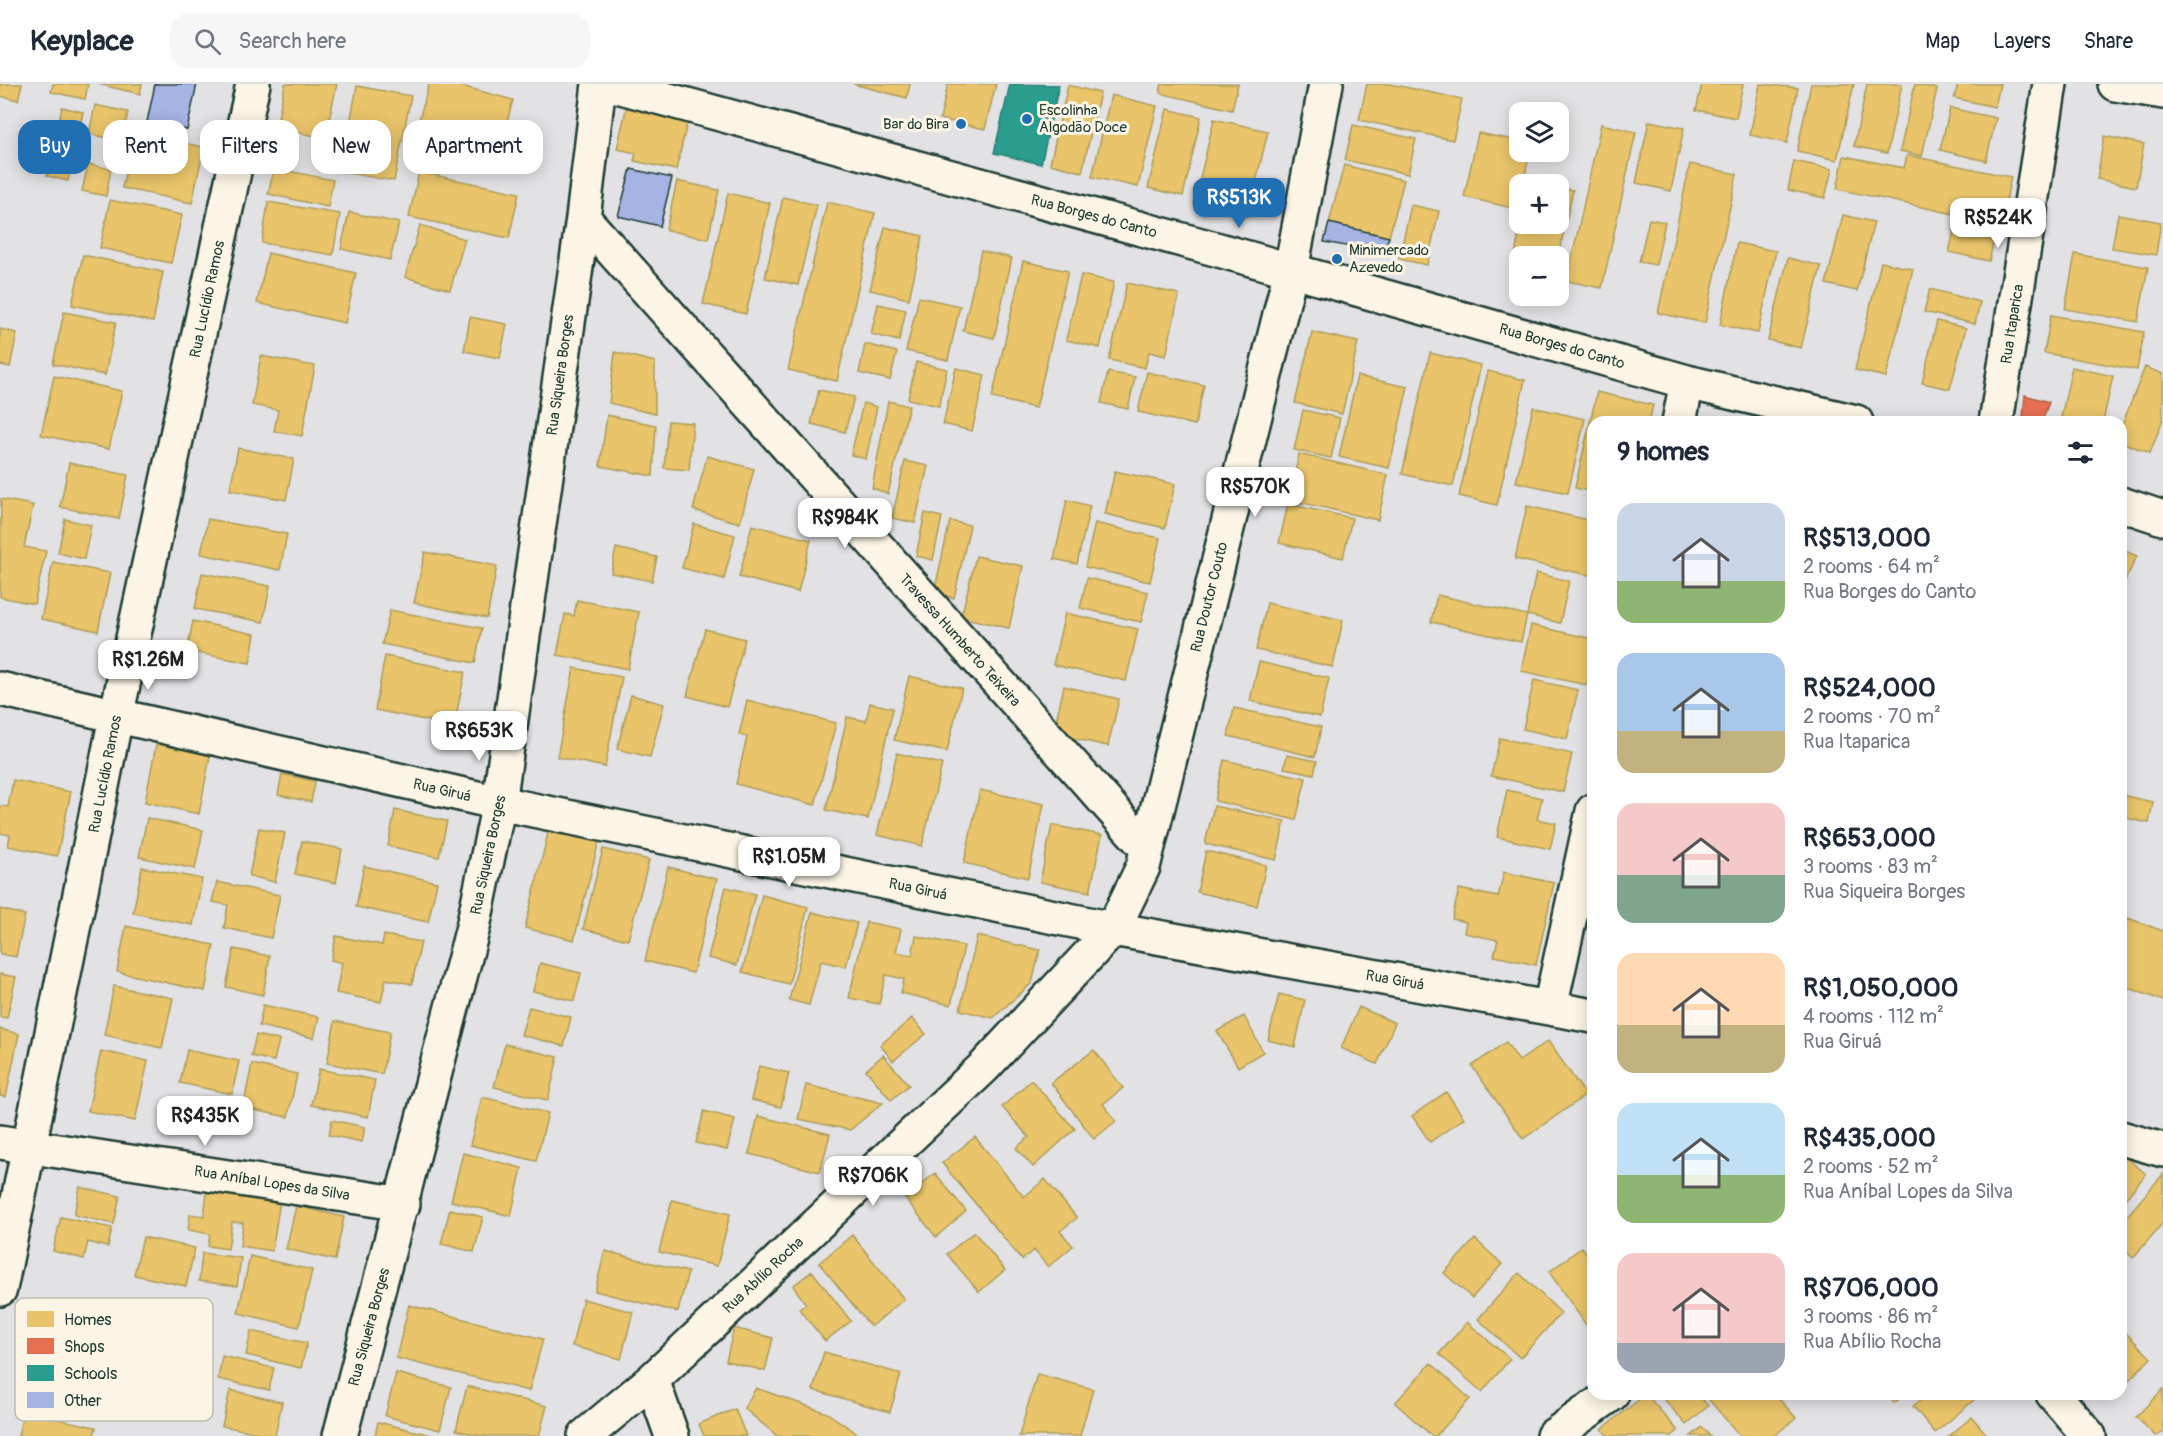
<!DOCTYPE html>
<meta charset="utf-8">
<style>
body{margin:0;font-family:Pangolin,sans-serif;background:#f6f6f7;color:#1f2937;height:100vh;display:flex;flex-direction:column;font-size:22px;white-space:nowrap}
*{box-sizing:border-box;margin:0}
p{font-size:20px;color:#747a83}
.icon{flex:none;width:33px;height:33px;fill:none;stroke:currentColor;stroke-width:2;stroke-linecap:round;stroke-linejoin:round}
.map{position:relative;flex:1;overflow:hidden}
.panel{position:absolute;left:1587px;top:332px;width:540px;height:984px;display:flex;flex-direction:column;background:#fff;border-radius:18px;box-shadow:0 3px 15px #0003}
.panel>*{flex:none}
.hud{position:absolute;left:18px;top:36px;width:570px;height:54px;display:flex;gap:12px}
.buttons{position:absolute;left:1509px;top:18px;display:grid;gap:12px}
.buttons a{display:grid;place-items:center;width:60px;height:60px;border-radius:12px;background:#fff;box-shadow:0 3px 15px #0003;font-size:30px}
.price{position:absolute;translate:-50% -51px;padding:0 14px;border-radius:12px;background:#fff;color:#222;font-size:20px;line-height:39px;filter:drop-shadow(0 2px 3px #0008)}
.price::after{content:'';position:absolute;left:50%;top:36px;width:18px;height:14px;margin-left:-9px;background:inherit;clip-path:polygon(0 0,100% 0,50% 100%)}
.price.selected{background:#1f6fb2;color:#fff}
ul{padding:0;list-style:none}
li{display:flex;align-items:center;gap:18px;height:150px;padding:0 30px}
li span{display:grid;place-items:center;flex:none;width:168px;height:120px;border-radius:18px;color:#555}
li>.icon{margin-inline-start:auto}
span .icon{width:72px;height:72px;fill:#fffc;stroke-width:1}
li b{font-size:26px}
h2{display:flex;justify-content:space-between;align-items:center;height:72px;padding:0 30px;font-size:26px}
.chip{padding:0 21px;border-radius:18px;background:#fff;box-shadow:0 3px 15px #0003;font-size:21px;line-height:54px}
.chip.selected{background:#1f6fb2;color:#fff}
header{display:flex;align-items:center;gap:36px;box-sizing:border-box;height:84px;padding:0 30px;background:#fff;border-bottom:2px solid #e0e1e3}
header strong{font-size:28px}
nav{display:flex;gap:33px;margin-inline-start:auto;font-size:21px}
.search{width:420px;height:54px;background:#f6f6f7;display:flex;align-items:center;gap:15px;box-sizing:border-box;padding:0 21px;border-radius:18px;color:#747a83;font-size:22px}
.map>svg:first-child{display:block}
</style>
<header>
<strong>Keyplace</strong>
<div class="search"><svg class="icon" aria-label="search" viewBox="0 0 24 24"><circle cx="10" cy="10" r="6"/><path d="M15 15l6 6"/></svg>Search here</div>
<nav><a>Map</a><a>Layers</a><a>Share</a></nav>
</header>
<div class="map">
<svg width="2163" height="1352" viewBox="0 0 2163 1352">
<rect width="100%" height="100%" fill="#e2e2e5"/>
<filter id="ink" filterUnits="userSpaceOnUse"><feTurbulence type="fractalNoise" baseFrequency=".0167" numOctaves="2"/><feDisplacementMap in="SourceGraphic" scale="12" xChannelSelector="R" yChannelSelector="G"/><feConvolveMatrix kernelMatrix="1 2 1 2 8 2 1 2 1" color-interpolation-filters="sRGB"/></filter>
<g filter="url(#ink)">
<path fill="#e9c46a" stroke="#ac9c5a" stroke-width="1.5" d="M0 0H22L18 16 0 12Z
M53 0H88L85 15 51 8Z
M98 0H142L140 10Z
M285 0H337L325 54 276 44Z
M429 0H454L513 16 498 70 416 47Z
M853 0H910L907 14Z
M948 0H996L985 45 940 35Z
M1162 0H1238L1232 26 1160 9Z
M1367 0H1390L1462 15 1453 56 1359 36Z
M1702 0H1743L1736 34 1696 26Z
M1760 0 1798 4 1787 59 1750 51Z
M1811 0H1854L1837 76 1797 67Z
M1867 0H1902L1887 69 1854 62Z
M1915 0 1937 5 1922 72 1900 67Z
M1958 0H2000L1995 23 1954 14Z
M1068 1 1100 9 1082 88 1050 80Z
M357 2 411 12 394 97 341 88Z
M1111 11 1157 22 1138 103 1092 93Z
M628 17 689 31 676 86 634 77 636 69 617 65Z
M95 21 128 28 122 57 89 50Z
M62 23 83 28 68 97 47 92Z
M1950 24 1996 34 1986 77 1940 66Z
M1167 25 1201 33 1183 112 1148 104Z
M1214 35 1268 47 1248 132 1194 120Z
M1649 37 1684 44 1671 107 1636 99Z
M1601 40 1636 48 1602 204 1567 197Z
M1353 41 1416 55 1408 90 1345 76Z
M134 49 204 63 192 119 122 104Z
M1478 49 1520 57V68H1530L1523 100H1520L1517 125 1464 113Z
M2104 52 2144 60 2136 103 2097 95Z
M1907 71 2011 93 2001 140 1837 105 1844 72 1904 84Z
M1794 77 1832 85 1825 114 1788 106Z
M88 80 111 85 106 112 82 107Z
M1690 80 1737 90 1705 239 1658 229Z
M1344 81 1404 96 1389 153 1329 139Z
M274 84 333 96 328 123 268 110Z
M419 88 519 109 509 154 409 133Z
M677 97 719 106 708 155 666 146Z
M1558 103 1573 106 1558 174 1520 172V193L1511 191 1521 140H1558Z
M728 109 770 119 746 230 703 220Z
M783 113 817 121 798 201 765 194Z
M110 116 182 131 171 179 100 164Z
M268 118 340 130 333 171 262 159Z
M827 118 875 129 837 297 788 286Z
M1411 121 1439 127 1427 181 1399 175Z
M349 128 399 139 390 176 341 165Z
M2118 130 2161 138 2156 171 2112 164Z
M1843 131 1874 138 1857 207 1826 200Z
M1649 135 1665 138 1656 181 1639 178Z
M1956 138 1996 147 1989 177 1949 168Z
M420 141 465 155 450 206 405 193Z
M885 143 923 152 909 215 870 206Z
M1737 159 1776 167 1758 249 1720 241Z
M981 167 1012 174 994 254 963 247Z
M268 169 356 189 345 239 257 219Z
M2075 170 2148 183 2138 238 2065 225Z
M83 171 163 188 153 238 72 221Z
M1788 174 1821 182 1801 264 1768 256Z
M1023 177 1068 187 1036 324 992 314Z
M1881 178 1913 185 1886 293 1855 286Z
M1081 191 1114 198 1100 264 1066 256Z
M1127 199 1179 210 1166 272 1149 268 1145 284 1109 276Z
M1930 205 1980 218 1975 240 1924 228Z
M919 213 960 222 948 276 906 267Z
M878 220 906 226 899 257 871 250Z
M64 228 116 238 105 291 53 280Z
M2051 231 2144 248 2137 286 2044 269Z
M470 233 507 240 500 274 464 267Z
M1937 237 1966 244 1950 305 1922 299Z
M0 245 17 249 10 283 0 281Z
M1312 248 1358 258 1342 330 1295 319Z
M865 260 897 268 890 296 859 289Z
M615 268 655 278V330L609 319Z
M1430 269 1481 281 1453 402 1402 390Z
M261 272 315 282 302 352 274 347 278 326 252 321Z
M916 278 947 285 939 322 908 315Z
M2072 283 2113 292 2103 338H2060Z
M2145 283 2163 290V335L2150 369 2121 358V344Z
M956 284 985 291 972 347 943 340Z
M1488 287 1525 296 1497 421 1459 412Z
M1108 288 1135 293 1128 325 1101 319Z
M1147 288 1204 301 1195 341 1138 328Z
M54 292 122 307 109 365 41 351Z
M1357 292 1408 303 1389 384 1339 373Z
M819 306 854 313 845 348 811 340Z
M1597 308 1653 321 1649 338H1593V408L1575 404Z
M888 317 909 322 888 410 872 404Z
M863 319 877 323 866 375 851 371Z
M1533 323 1585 335 1568 409 1516 398Z
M1303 326 1340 334 1331 374 1294 366Z
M607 331 656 341 653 392 600 382Z
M668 337 693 339 689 386 664 384Z
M238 364 294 375 286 416 230 406Z
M1299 370 1388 391 1378 436 1289 416Z
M707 372 754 385 740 439 693 426Z
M905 377 928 382 915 439 892 434Z
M69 379 128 391 119 435 60 423Z
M1115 387 1175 400 1165 444 1105 430Z
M1 415 33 421 24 463 46 467 34 520 0 513Z
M1067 416 1090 422 1077 480 1054 475Z
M1288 420 1352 434 1343 474 1279 459Z
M1527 422 1593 437V492L1515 475Z
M925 429 942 433 933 476 916 472Z
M65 435 91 441 84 475 58 469Z
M208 435 287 450 280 486 201 470Z
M950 437 970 441 954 514 934 509Z
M1095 439 1160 454 1150 498 1085 483Z
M694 440 735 451 724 495 682 484Z
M752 441 811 456 798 508 739 493Z
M616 464 657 473 652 497 611 489Z
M2121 465 2137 472 2121 505Z
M425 468 497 482 487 534 414 519Z
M976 472 1023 482 1009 544 961 533Z
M53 478 110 489 98 547 41 535Z
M202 489 270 502 263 538 195 525Z
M1536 489 1569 497 1560 539 1527 531Z
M1087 494 1148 508 1141 538 1080 524Z
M1437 511 1527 531 1521 558 1431 538Z
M577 516 639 528 628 585 557 571 565 530 574 532Z
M1267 519 1343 536 1333 583 1256 566Z
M390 526 482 544 475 579 382 560Z
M1065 529 1138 545 1126 597 1053 581Z
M193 537 255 550 250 579 187 567Z
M1531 541 1593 555V575L1587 601 1521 587Z
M705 545 745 555 727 623 687 612Z
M385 572 465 588 454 642 375 626Z
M1259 578 1329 594 1320 633 1250 617Z
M574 584 622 593 605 683 557 673Z
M909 592 962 604 947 668 894 656Z
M1534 596 1578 606 1567 655 1523 645Z
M1064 602 1119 615 1108 662 1053 650Z
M631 611 664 620 650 673 617 665Z
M747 616 836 639 815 721 736 700 747 653 739 651Z
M870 619 893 624 868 735 826 726 847 633 866 637Z
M1234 624 1321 643 1315 673 1228 652Z
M1500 654 1572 670 1563 708 1491 692Z
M157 656 211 667 199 730 145 718Z
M897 669 942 680 922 762 877 751Z
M1287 671 1317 677 1314 690 1284 684Z
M1224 676 1306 694 1296 736 1215 717Z
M282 690 315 697 311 718 278 711Z
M13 696 71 708 57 772 8 762 10 751 0 749V722L8 723Z
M980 706 1044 720 1028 794 964 779Z
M1507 706 1542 714 1537 735 1556 739 1550 765 1497 753Z
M2121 711 2153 718 2149 739 2121 733Z
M1214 722 1285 737 1276 776 1205 760Z
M395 726 447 737 439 773 388 762Z
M147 734 203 746 195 785 139 773Z
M1052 741 1102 751 1090 808 1040 798Z
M259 744 285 749 275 798 249 792Z
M549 745 599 757 574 856 525 844Z
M302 757 342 765 336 799 295 790Z
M603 765 649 776 628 856 583 845Z
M1206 767 1266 781 1257 822 1197 808Z
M364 782 437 798 428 838 356 823Z
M142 783 202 795 193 841 133 829Z
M668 783 717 795 693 889 645 877Z
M1504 788 1554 799 1536 881 1494 872 1498 856 1464 849 1466 838 1452 835 1459 805 1498 813Z
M217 798 280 811 271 854 224 844 228 821 212 818Z
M726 803 755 810 737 881 708 874Z
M762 811 808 823 789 900 742 888Z
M0 825 25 831 16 873 0 870Z
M812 828 857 839 846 883 821 877 809 921 789 916Z
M2128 834 2163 847V917L2121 901V853Z
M866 838 901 845 896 868 912 871 916 852 964 862 951 921 901 909 904 895 886 891 879 920 849 914Z
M126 842 214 861 205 907 117 888Z
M384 851 421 858 412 900 386 895 381 918 336 909 342 879 331 876 336 852 382 861Z
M977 852 1040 866 1032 899 993 934 960 926Z
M234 865 270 872 263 911 226 903Z
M540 879 581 889 574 917 533 907Z
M0 890 16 893 7 934 0 933Z
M114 902 173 914 162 964 104 951Z
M1279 910 1305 916 1295 963 1268 956Z
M263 921 319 933 314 954 259 942Z
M529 923 571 933 564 962 521 951Z
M1359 923 1395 939 1377 980 1341 964Z
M1244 932 1263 968 1238 983 1217 947Z
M912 934 926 950 893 977 880 961Z
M335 937 390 948 382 990 327 979Z
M0 945 19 950 6 1013 0 1012Z
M256 951 279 956 274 977 251 972Z
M1548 957 1586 1011 1523 1055 1472 982 1506 958 1519 977Z
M505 960 558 973 548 1016 494 1003Z
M187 966 239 977 232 1010 180 999Z
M1094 966 1123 1004 1103 1020 1116 1037 1094 1055 1051 999Z
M101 967 148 977 135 1037 88 1027Z
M883 971 909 1001 891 1016 866 986Z
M252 980 297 990 288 1033 243 1024Z
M759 982 789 989 781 1023 751 1016Z
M319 985 375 996 368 1033 311 1021Z
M1031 996 1075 1045 1033 1083 1016 1064 1029 1053 1002 1023Z
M806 1001 883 1019 850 1046 798 1035Z
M1446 1008 1464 1034 1430 1058 1412 1032Z
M482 1013 548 1029 536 1077 470 1061Z
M704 1027 735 1035 727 1066 696 1059Z
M758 1032 830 1050 820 1088 749 1070Z
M332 1036 365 1043 362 1058 329 1051Z
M975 1053 1024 1113 1045 1095 1077 1134 1060 1147 1073 1162 1048 1183 1034 1166 1022 1176 942 1079Z
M463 1069 522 1084 511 1132 451 1117Z
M2121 1069 2146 1090 2121 1120Z
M935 1089 966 1127 936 1153 905 1114Z
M2163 1090V1139L2133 1174 2121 1162V1139Z
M208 1100 281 1111 272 1167 240 1162 243 1139 232 1138 228 1165 208 1162 210 1150 188 1146 190 1130 204 1132Z
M80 1103 120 1112 114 1140 74 1131Z
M672 1116 730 1130 717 1182 659 1168Z
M296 1122 344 1133 335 1176 286 1165Z
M450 1125 483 1133 474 1168 441 1160Z
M61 1133 112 1144 108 1163 88 1158 84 1175 53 1167Z
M974 1148 1005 1186 979 1208 947 1170Z
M852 1151 904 1215 871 1243 819 1179Z
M143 1153 195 1164 186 1202 134 1191Z
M1475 1155 1502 1180 1472 1214 1444 1189Z
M1582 1163 1593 1179 1591 1248 1549 1188Z
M605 1167 688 1188 678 1228 595 1207Z
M202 1169 241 1174 237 1202 199 1197Z
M250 1172 312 1186 299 1243 238 1229Z
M812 1187 851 1237 825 1257 799 1225 806 1220 793 1202Z
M1519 1189 1561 1229 1520 1274 1478 1235Z
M583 1215 633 1228 621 1275 572 1262Z
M409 1221 543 1255 529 1307 396 1274Z
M1467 1238 1510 1275 1482 1308 1439 1270Z
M734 1244 773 1254 765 1287 726 1277Z
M2122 1245 2151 1274 2121 1304V1246Z
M251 1247 307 1259 301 1284 246 1271Z
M824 1268 901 1290 890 1328 813 1306Z
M222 1272 274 1284 269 1306 218 1295Z
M1431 1279 1470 1315 1436 1352H1432L1395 1319Z
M396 1289 451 1303 440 1346 385 1332Z
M1037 1290 1093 1305 1080 1352H1019Z
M467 1302 547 1322 539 1352H481L456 1346Z
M756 1304 827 1329 861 1352H777L744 1324Z
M2163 1305V1349L2155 1352 2136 1333Z
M230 1306 282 1318 275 1352 222 1342Z
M1646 1310 1678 1347 1672 1352H1608L1602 1345Z
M1660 1310H1698L1708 1322 1686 1341Z
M1704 1310H1775L1796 1334 1774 1352H1740Z
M1886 1310H1906L1894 1319Z
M1928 1310H1981L1935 1349 1913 1322Z
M735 1325 746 1352H704L699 1340Z
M23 1328 96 1343 94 1352H18Z
M1972 1333 1988 1352H1949Z
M378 1338 435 1352H375Z
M1702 1343 1710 1352H1691Z"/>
<path fill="#e76f51" stroke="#ab6048" stroke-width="1.5" d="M2025 311 2049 318 2042 338 2023 334Z"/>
<path fill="#2a9d8f" stroke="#278074" stroke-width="1.5" d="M1010 0 1059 1 1041 80 994 69Z"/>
<path fill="#a5b4e4" stroke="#1f3d34" stroke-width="1.5" d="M155 0H197L187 46 147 38Z
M631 85 672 94 660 142 618 132Z
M1329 139 1389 153 1383 169 1324 158Z"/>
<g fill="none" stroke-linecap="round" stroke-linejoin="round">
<defs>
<path id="minor" d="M610 0 1219 166 1687 298 1856 338
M2115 0 2163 8
M583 134 1146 763
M1679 338 1687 298
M1996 338 2050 0
M2121 420 2163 434
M0 605 499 719 1113 845 1593 932
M1550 924 1593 727
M2121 1054 2163 1066
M0 1058 403 1120
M0 1205 116 633 253 0
M652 1296 672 1352
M2053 1310 2089 1352
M340 1352 473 843 499 719 583 134 599 0
M585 1352 652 1296 984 983 1113 845 1143 783 1291 186 1326 0
M1553 1352 1612 1310"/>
</defs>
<use href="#minor" stroke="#1f3d34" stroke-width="38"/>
<use href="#minor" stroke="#fcf5e5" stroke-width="33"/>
</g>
</g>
<g fill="#1f6fb2" stroke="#fcf5e5" stroke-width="2">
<circle cx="1027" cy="35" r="6"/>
<circle cx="961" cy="40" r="6"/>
<circle cx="1337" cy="175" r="6"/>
</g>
<g text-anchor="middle" stroke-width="6" stroke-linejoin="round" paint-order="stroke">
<g font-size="15" fill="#1f3d34" stroke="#fcf5e5" text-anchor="start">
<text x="1039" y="31">Escolinha<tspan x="1039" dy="17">Algodão Doce</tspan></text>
<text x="949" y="45" text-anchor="end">Bar do Bira</text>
<text x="1349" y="171">Minimercado<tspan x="1349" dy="17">Azevedo</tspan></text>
</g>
<g font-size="15" fill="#1f3d34" stroke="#fcf5e5">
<text transform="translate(1094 132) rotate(15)" y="5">Rua Borges do Canto</text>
<text transform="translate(207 215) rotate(-78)" y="5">Rua Lucídio Ramos</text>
<text transform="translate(2012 240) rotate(-81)" y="5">Rua Itaparica</text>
<text transform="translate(1562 262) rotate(16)" y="5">Rua Borges do Canto</text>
<text transform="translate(560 291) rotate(-82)" y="5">Rua Siqueira Borges</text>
<text transform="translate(1209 513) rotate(-76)" y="5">Rua Doutor Couto</text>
<text transform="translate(960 556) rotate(48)" y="5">Travessa Humberto Teixeira</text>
<text transform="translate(105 690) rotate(-79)" y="5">Rua Lucídio Ramos</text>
<text transform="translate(442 706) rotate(13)" y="5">Rua Giruá</text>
<text transform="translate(488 771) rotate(-78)" y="5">Rua Siqueira Borges</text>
<text transform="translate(918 805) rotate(12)" y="5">Rua Giruá</text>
<text transform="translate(1395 896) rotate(10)" y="5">Rua Giruá</text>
<text transform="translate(272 1099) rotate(9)" y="5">Rua Aníbal Lopes da Silva</text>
<text transform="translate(763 1191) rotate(-43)" y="5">Rua Abílio Rocha</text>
<text transform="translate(369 1243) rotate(-75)" y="5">Rua Siqueira Borges</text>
</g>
</g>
<rect x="15" y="1214" width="198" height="123" rx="9" fill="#fcf5e5" stroke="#babeb0" stroke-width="1.5"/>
<rect x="27" y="1227" width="27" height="16" fill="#e9c46a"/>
<rect x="27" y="1254" width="27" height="16" fill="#e76f51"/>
<rect x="27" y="1281" width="27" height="16" fill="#2a9d8f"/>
<rect x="27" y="1308" width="27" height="16" fill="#a5b4e4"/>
<g font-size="16" fill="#1f3d34">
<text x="64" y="1241">Homes</text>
<text x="64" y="1268">Shops</text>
<text x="64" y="1295">Schools</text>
<text x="64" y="1322">Other</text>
</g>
</svg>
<div class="buttons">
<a><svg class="icon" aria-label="layers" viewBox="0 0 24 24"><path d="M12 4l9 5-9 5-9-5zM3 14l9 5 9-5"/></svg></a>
<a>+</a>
<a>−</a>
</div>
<b class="price selected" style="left:1239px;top:145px">R$513K</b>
<b class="price" style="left:1998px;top:165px">R$524K</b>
<b class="price" style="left:1255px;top:434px">R$570K</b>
<b class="price" style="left:845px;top:465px">R$984K</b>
<b class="price" style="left:148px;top:607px">R$1.26M</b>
<b class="price" style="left:479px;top:678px">R$653K</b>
<b class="price" style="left:789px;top:804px">R$1.05M</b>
<b class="price" style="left:205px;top:1063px">R$435K</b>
<b class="price" style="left:873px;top:1123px">R$706K</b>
<div class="hud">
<a class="chip selected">Buy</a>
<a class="chip">Rent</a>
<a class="chip">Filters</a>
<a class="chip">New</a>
<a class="chip">Apartment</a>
</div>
<section class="panel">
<h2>9 homes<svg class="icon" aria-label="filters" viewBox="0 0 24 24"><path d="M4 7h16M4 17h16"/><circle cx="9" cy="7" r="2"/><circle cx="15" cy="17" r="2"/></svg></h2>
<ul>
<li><span style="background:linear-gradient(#c9d6e8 65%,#8fb573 0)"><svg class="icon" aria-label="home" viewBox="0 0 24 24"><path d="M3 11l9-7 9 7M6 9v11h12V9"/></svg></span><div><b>R$513,000</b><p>2 rooms · 64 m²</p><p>Rua Borges do Canto</p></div></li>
<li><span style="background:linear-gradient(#a9c7e8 65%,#c2b280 0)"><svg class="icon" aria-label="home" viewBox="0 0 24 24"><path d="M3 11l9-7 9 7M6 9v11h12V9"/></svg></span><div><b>R$524,000</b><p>2 rooms · 70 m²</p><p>Rua Itaparica</p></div></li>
<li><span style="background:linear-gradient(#f6c9c9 60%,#7fa58c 0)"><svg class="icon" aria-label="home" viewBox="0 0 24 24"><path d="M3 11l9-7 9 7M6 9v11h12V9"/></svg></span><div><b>R$653,000</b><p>3 rooms · 83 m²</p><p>Rua Siqueira Borges</p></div></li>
<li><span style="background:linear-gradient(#ffd9b3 60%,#c2b280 0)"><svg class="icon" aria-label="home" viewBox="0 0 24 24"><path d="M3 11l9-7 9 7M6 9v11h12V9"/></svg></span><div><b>R$1,050,000</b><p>4 rooms · 112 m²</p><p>Rua Giruá</p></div></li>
<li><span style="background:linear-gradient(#bfe0f5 60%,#8fb573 0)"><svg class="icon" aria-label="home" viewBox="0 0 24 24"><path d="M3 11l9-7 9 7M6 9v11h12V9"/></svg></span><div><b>R$435,000</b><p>2 rooms · 52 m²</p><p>Rua Aníbal Lopes da Silva</p></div></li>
<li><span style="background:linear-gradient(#f6c9c9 75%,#9aa5b1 0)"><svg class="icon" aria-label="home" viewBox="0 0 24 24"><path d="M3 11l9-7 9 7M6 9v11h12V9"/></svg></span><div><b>R$706,000</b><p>3 rooms · 86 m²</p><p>Rua Abílio Rocha</p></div></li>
</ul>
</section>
</div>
